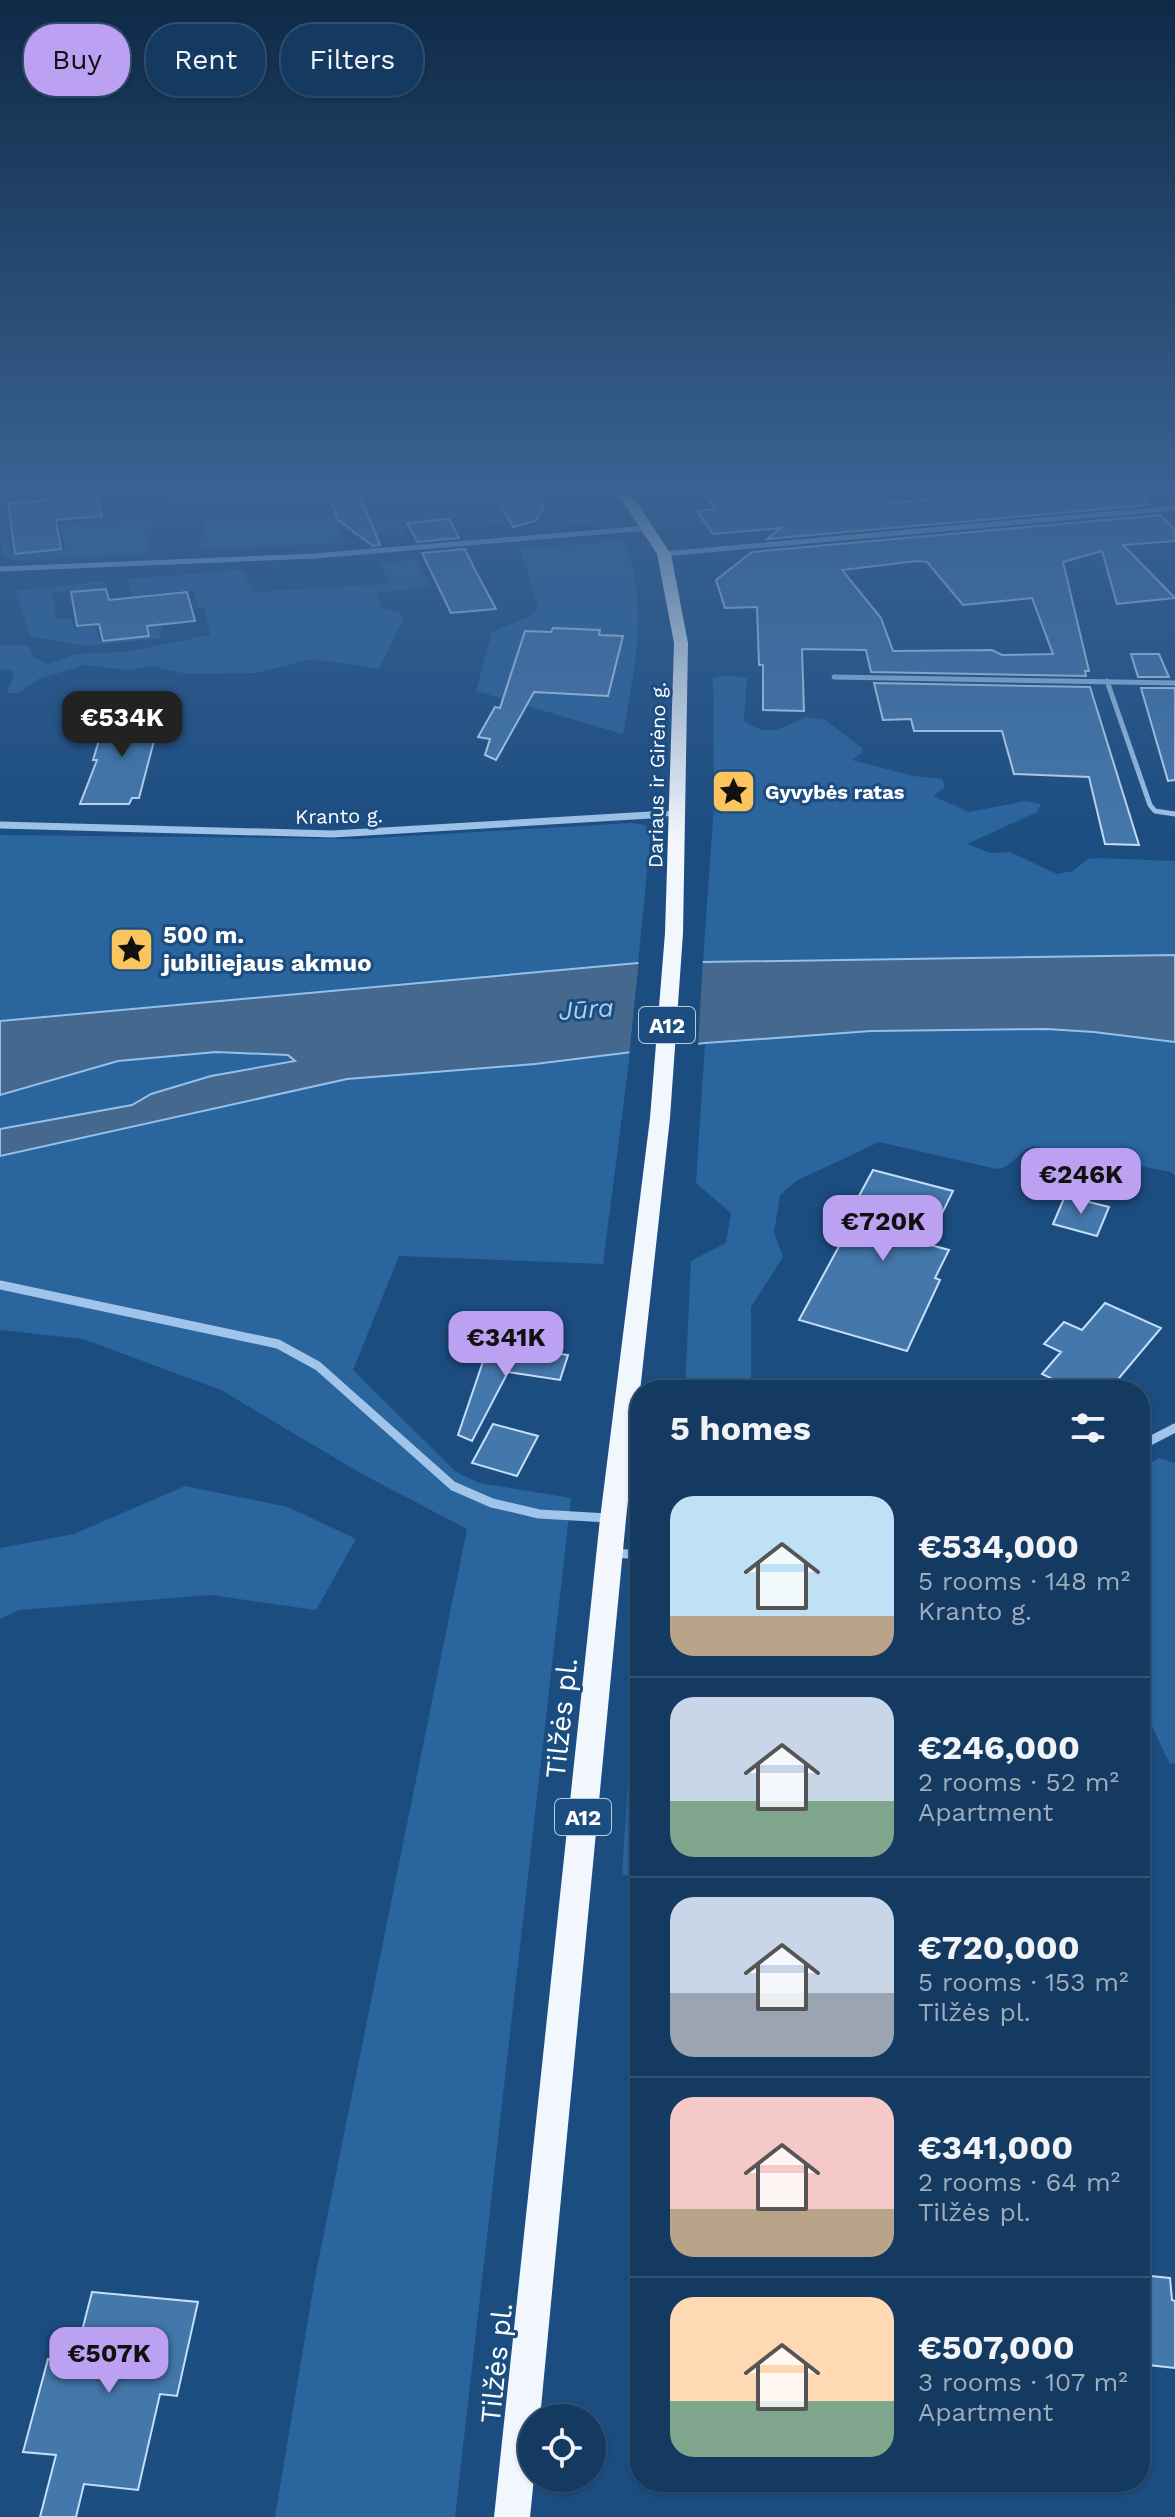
<!DOCTYPE html>
<meta charset="utf-8">
<style>
body{margin:0;font-family:"Work Sans",sans-serif;background:#1e4167;color:#f1f3f6;height:100vh;display:flex;flex-direction:column;font-size:30px;white-space:nowrap}
*{box-sizing:border-box;margin:0}
p{font-size:26px;color:#9dadbd}
.icon{flex:none;width:44px;height:44px;fill:none;stroke:currentColor;stroke-width:2;stroke-linecap:round;stroke-linejoin:round}
.map{position:relative;flex:1;overflow:hidden}
.drawer{position:absolute;left:630px;top:1380px;width:520px;height:1112px;display:flex;flex-direction:column;background:#153a61;border-radius:32px;box-shadow:0 2px 6px #0004,0 0 0 2px #345476}
.drawer>*{flex:none}
.hud{position:absolute;left:24px;top:24px;width:486px;height:72px;display:flex;gap:16px}
.tools{position:absolute;left:518px;top:2404px;display:grid;gap:16px}
.tools a{display:grid;place-items:center;width:88px;height:88px;border-radius:50%;background:#153a61;box-shadow:0 2px 6px #0004,0 0 0 2px #345476;font-size:40px}
.price{position:absolute;translate:-50% -68px;padding:0 18px;border-radius:16px;background:#bca0f2;color:#111;font-size:26px;line-height:52px;filter:drop-shadow(0 2px 4px #0008)}
.price::after{content:'';position:absolute;left:50%;top:48px;width:24px;height:18px;margin-left:-12px;background:inherit;clip-path:polygon(0 0,100% 0,50% 100%)}
.price.current{background:#222;color:#fff}
ul{padding:0;list-style:none}
li{display:flex;align-items:center;gap:24px;height:200px;padding:0 40px}
li+li{border-top:2px solid #345476}
li span{display:grid;place-items:center;flex:none;width:224px;height:160px;border-radius:24px;color:#555}
li>.icon{margin-inline-start:auto}
span .icon{width:96px;height:96px;fill:#fffc;stroke-width:1}
li b{font-size:34px}
h2{display:flex;justify-content:space-between;align-items:center;height:96px;padding:0 40px;font-size:34px}
.chip{padding:0 28px;border-radius:32px;background:#153a61;box-shadow:0 2px 6px #0004,0 0 0 2px #345476;font-size:28px;line-height:72px}
.chip.current{background:#bca0f2;color:#111}
.map>svg:first-child{display:block}
</style>
<div class="map">
<svg width="1175" height="2517" viewBox="0 0 1175 2517">
<rect width="100%" height="100%" fill="#1c4d81"/>
<path fill="#2b659e" d="M0 488H47L49 500 0 504Z
M166 488H326L344 538 340 543 199 550 205 514 154 517 147 553 16 561 3 556 0 529 7 528 12 555 65 549 60 525 132 519 135 515 158 513 170 505Z
M357 488H491L500 504 520 503 535 521 488 526 482 516 402 523 406 534 353 536 344 513Z
M598 508 606 518 602 521 563 527 560 521 546 516 544 512Z
M611 541 624 542C650 606 634 668 623 734L476 691 492 632 528 617 539 608 520 549Z
M416 560 430 586 376 593 381 608 398 611 404 618 379 669 313 659 255 673 187 674 152 666 128 670 85 665 38 679 19 693H7L13 677 12 671 0 669V645L29 646 33 657 48 664 77 654 125 652 210 635 205 607 198 608 193 590 133 596 128 579 242 570 253 592 389 584 380 563Z
M105 581 106 587 52 593 56 619 71 618 74 628 96 626 100 642 151 637 149 627 161 626 160 638 85 646 30 636 15 591Z
M735 676 747 678 744 721C771 740 782 726 807 717L825 720 862 748 863 752 852 760 913 776 942 779 945 787 933 796 969 812 1026 801 1041 804 1037 812 967 844 990 853 1010 852 1057 874 1073 871 1088 859 1096 858 1175 861V955L703 961 714 806 713 677Z
M631 823 645 825 651 832 638 963 0 1020V835L358 839Z
M1047 1029 1094 1032 1175 1042V1176L1171 1172 1033 1146C1018 1150 1014 1167 997 1169L879 1142 796 1181 780 1195 774 1232 783 1257 751 1307V1390H685L691 1261 726 1243 731 1213 696 1183 705 1043 871 1031Z
M216 1052 288 1055 295 1062 211 1076 141 1098 132 1105 0 1129V1095L118 1061Z
M630 1053 603 1264 399 1256 353 1370 456 1472 479 1483 571 1498 455 2517H275L316 2272 467 1529 362 1474 221 1390 83 1339 0 1330V1156L347 1079Z
M1159 1458 1175 1463V1763L1170 1764 1140 1701V1469Z
M185 1486 288 1507 356 1539 316 1610 211 1595 19 1610 0 1619V1548L74 1534Z
M640 1592V1877L622 1875Z"/>
<path fill="#44688e" stroke="#94c1ec" stroke-width="2" d="M1175 955V1042L1094 1032 1047 1029 871 1031 705 1043 535 1064 347 1079 0 1156V1129L132 1105 151 1094 211 1076 295 1061 288 1055 216 1052 118 1061 0 1095V1021L638 963Z"/>
<path fill="#1c4d81" d="M703 957 698 1048 629 1057 639 959Z"/>
<path fill="#4477ab" stroke="#c5def7" stroke-width="2" fill-rule="evenodd" d="M47 488H95L102 516 56 520 61 549 15 554 8 504 49 500Z
M326 488H357L380 545 373 546 338 520Z
M492 488H532L544 507 535 521 513 527Z
M724 488H890L891 503 1042 488H1133L1150 505 767 539 781 528 713 534 697 511 716 509 701 491Z
M1160 515 1175 529V541L1123 545 1175 598 1117 604 1102 551 1063 562 1089 671H1085L1086 676 871 672 866 650 802 649 804 711 763 710V665H759L757 607 725 608 716 580 752 552ZM917 561 927 562 963 605 1032 598 1053 654 1002 655 992 650 893 651 881 618 842 570Z
M449 519 459 538 417 542 407 523Z
M465 549 474 568 496 609 451 613 422 553Z
M106 589 109 600 187 592 195 621 147 626 149 636 103 641 99 624 77 626 71 592Z
M553 628 600 630 599 635 623 636 608 696 534 692 496 760 485 755 490 739 478 737 495 707 500 708 525 631 551 632Z
M1131 654H1159L1169 677H1138Z
M874 683 1090 687 1139 845 1105 844 1089 777 1014 774 1002 731H914L911 719 883 720Z
M1141 688H1174L1175 691V780L1168 781Z
M107 714H161L139 798H132L129 804H80L97 760H93Z
M873 1170 953 1191 927 1244 949 1250 935 1278 940 1280 907 1351 799 1320 844 1237 838 1235Z
M1065 1196 1109 1207 1097 1236 1053 1224Z
M1105 1303 1161 1328 1109 1390H1075L1042 1374 1061 1352 1044 1344 1064 1322 1082 1330Z
M489 1344 568 1355 560 1380 508 1372 472 1441 458 1435Z
M493 1424 538 1436 517 1476 472 1463Z
M1140 2275 1170 2278 1172 2300 1175 2301V2368L1140 2364Z
M92 2292 198 2302 177 2396 160 2394 138 2490 84 2484 76 2517H40L56 2455 23 2452 48 2359 74 2362Z"/>
<g fill="none" stroke-linecap="round" stroke-linejoin="round">
<path stroke="#a1c5ea" stroke-width="5" d="M664 554 1175 508
M0 569 315 556 648 528
M834 677 1175 683
M1107 681 1150 805 1155 811 1175 814
M617 817 678 813"/>
<path stroke="#a1c5ea" stroke-width="7" d="M0 825 333 834 650 815"/>
<path stroke="#a1c5ea" stroke-width="9" d="M0 1285 278 1344 318 1366 453 1486 492 1503 539 1514 608 1518
M1140 1446 1175 1428
M615 1553 640 1555"/>
<path fill="#f2f7fe" fill-rule="evenodd" d="M614 488H627L671 554 688 643 683 933 670 1118 626 1519 540 2418H532L534 2478 530 2517H494L600 1519 650 1118 665 933 674 643 657 554Z"/>
</g>
<linearGradient id="sky" x2="0" y2="1"><stop stop-color="#0f2a47"/><stop offset="0.58" stop-color="#3a6292"/><stop offset="1" stop-color="#3a6292" stop-opacity="0"/></linearGradient>
<rect width="1175" height="841" fill="url(#sky)"/>
<defs>
<symbol id="sight-square" viewBox="-11 -11 22 22"><rect x="-9" y="-9" width="18" height="18" rx="4" fill="#fac55e" stroke="#1c4d81"/><path d="M0-6L1.8-2.2L6-1.7L2.9 1.2L3.7 5.4L0 3.3L-3.7 5.4L-2.9 1.2L-6-1.7L-1.8-2.2Z" fill="#111"/></symbol>
</defs>
<g fill-rule="evenodd">
<use href="#sight-square" x="708" y="766" width="51" height="51"/>
<use href="#sight-square" x="106" y="924" width="51" height="51"/>
</g>
<g text-anchor="middle" stroke-width="6" stroke-linejoin="round" paint-order="stroke">
<g font-size="20" fill="#fff" stroke="#1c4d81">
<text transform="translate(657 775) rotate(-89)" y="7">Dariaus ir Girėno g.</text>
<text transform="translate(339 816) rotate(-1)" y="7">Kranto g.</text>
</g>
<g font-size="20" font-weight="bold" fill="#fff" stroke="#1c4d81" text-anchor="start">
<text x="765" y="799">Gyvybės ratas</text>
</g>
<g fill="#1c4d81" stroke="#bbcad9" stroke-width="2">
<rect x="639" y="1007" width="56" height="36" rx="6"/>
<rect x="555" y="1799" width="56" height="36" rx="6"/>
</g>
<g font-size="22" font-weight="bold" fill="#fff">
<text x="667" y="1033">A12</text>
<text x="583" y="1825">A12</text>
</g>
<g font-size="24" font-weight="bold" fill="#fff" stroke="#1c4d81" text-anchor="start">
<text x="163" y="943">500 m.<tspan x="163" dy="28">jubiliejaus akmuo</tspan></text>
</g>
<g font-size="26" font-style="italic" fill="#accff1" stroke="#1c4d81">
<text transform="translate(586 1009) rotate(-4)" y="9">Jūra</text>
</g>
<g font-size="28" fill="#fff" stroke="#1c4d81">
<text transform="translate(561 1718) rotate(-84)" y="10">Tilžės pl.</text>
<text transform="translate(496 2363) rotate(-84)" y="10">Tilžės pl.</text>
</g>
</g>
</svg>
<div class="tools">
<a><svg class="icon" aria-label="locate" viewBox="0 0 24 24"><circle cx="12" cy="12" r="6"/><path d="M12 2v4M12 18v4M2 12h4M18 12h4"/></svg></a>
</div>
<b class="price current" style="left:122px;top:759px">€534K</b>
<b class="price" style="left:1081px;top:1216px">€246K</b>
<b class="price" style="left:883px;top:1263px">€720K</b>
<b class="price" style="left:506px;top:1379px">€341K</b>
<b class="price" style="left:109px;top:2395px">€507K</b>
<div class="hud">
<a class="chip current">Buy</a>
<a class="chip">Rent</a>
<a class="chip">Filters</a>
</div>
<section class="drawer">
<h2>5 homes<svg class="icon" aria-label="filters" viewBox="0 0 24 24"><path d="M4 7h16M4 17h16"/><circle cx="9" cy="7" r="2"/><circle cx="15" cy="17" r="2"/></svg></h2>
<ul>
<li><span style="background:linear-gradient(#bfe0f5 75%,#b9a48a 0)"><svg class="icon" aria-label="home" viewBox="0 0 24 24"><path d="M3 11l9-7 9 7M6 9v11h12V9"/></svg></span><div><b>€534,000</b><p>5 rooms · 148 m²</p><p>Kranto g.</p></div></li>
<li><span style="background:linear-gradient(#c9d6e8 65%,#7fa58c 0)"><svg class="icon" aria-label="home" viewBox="0 0 24 24"><path d="M3 11l9-7 9 7M6 9v11h12V9"/></svg></span><div><b>€246,000</b><p>2 rooms · 52 m²</p><p>Apartment</p></div></li>
<li><span style="background:linear-gradient(#c9d6e8 60%,#9aa5b1 0)"><svg class="icon" aria-label="home" viewBox="0 0 24 24"><path d="M3 11l9-7 9 7M6 9v11h12V9"/></svg></span><div><b>€720,000</b><p>5 rooms · 153 m²</p><p>Tilžės pl.</p></div></li>
<li><span style="background:linear-gradient(#f6c9c9 70%,#b9a48a 0)"><svg class="icon" aria-label="home" viewBox="0 0 24 24"><path d="M3 11l9-7 9 7M6 9v11h12V9"/></svg></span><div><b>€341,000</b><p>2 rooms · 64 m²</p><p>Tilžės pl.</p></div></li>
<li><span style="background:linear-gradient(#ffd9b3 65%,#7fa58c 0)"><svg class="icon" aria-label="home" viewBox="0 0 24 24"><path d="M3 11l9-7 9 7M6 9v11h12V9"/></svg></span><div><b>€507,000</b><p>3 rooms · 107 m²</p><p>Apartment</p></div></li>
</ul>
</section>
</div>
